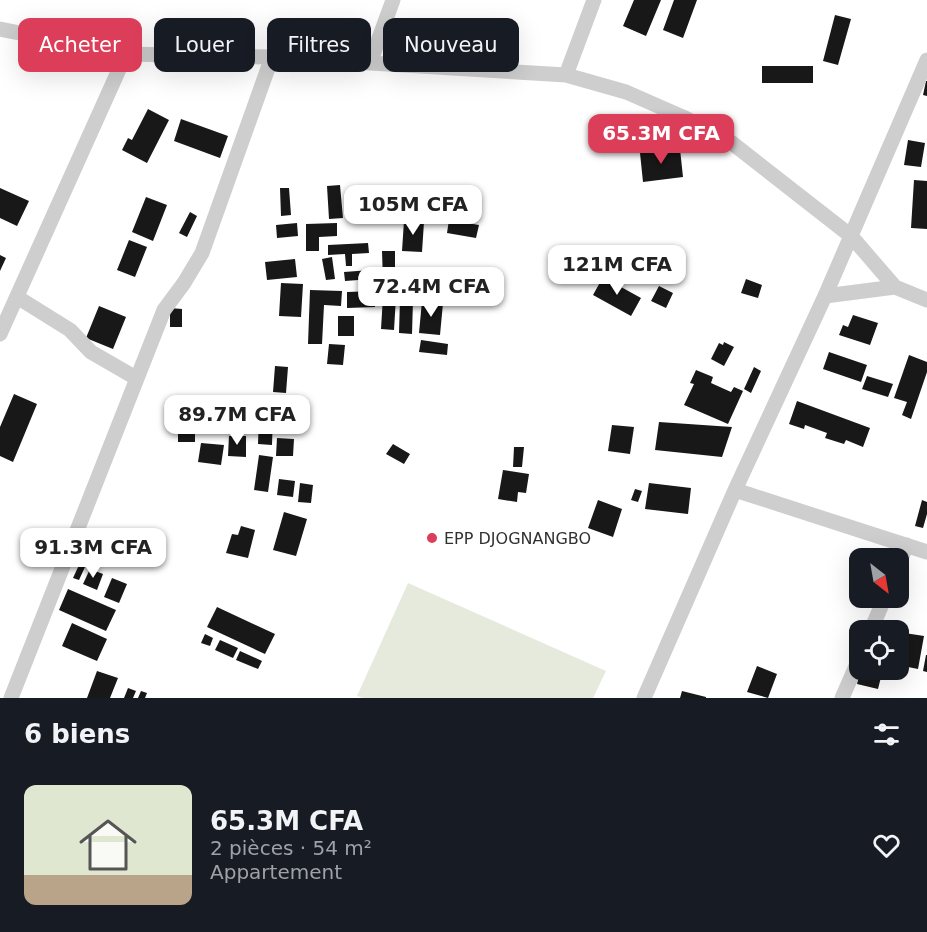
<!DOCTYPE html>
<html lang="fr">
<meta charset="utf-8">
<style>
body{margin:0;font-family:"DejaVu Sans",sans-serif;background:#242831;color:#f1f3f6;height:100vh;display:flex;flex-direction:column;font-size:22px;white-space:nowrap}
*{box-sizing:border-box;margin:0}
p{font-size:20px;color:#9ea1a6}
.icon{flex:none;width:33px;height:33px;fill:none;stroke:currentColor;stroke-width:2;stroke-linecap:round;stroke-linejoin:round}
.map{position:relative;height:698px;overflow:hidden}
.side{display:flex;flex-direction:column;background:#171b24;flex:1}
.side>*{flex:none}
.top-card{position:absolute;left:18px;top:18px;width:600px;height:54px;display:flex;gap:12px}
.needle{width:39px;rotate:149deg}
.fabs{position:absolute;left:849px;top:548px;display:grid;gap:12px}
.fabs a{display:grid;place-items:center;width:60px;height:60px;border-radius:12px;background:#171b24;box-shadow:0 6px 24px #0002;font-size:30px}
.price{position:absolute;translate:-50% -51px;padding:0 14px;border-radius:12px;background:#fff;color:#222;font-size:20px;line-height:39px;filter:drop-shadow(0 2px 3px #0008)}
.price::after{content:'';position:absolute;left:50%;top:36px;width:18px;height:14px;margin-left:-9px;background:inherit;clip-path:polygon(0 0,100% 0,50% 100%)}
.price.current{background:#dc3e59;color:#fff}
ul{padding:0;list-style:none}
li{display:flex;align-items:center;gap:18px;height:150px;padding:0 24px}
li+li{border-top:2px solid #363941}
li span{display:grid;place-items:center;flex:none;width:168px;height:120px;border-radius:12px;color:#555}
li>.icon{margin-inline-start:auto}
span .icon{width:72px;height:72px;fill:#fffc;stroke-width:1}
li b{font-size:26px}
h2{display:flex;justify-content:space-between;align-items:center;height:72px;padding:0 24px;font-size:26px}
.chip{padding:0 21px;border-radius:12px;background:#171b24;box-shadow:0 6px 24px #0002;font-size:21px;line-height:54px}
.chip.current{background:#dc3e59;color:#fff}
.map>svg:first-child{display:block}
</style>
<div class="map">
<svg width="927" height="698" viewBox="0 0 927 698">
<rect width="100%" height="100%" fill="#fff"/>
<path fill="#e5eadd" d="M408 583 606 671 593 698H363L357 696Z"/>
<path fill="#181818" d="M634 0H661L646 36 623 26Z
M674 0H697L683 38 663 30Z
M835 15 851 19 838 65 823 61Z
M762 66H813V83H762Z
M926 81H927V96L923 95Z
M148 109 169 120 147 163 122 150 128 138 132 140Z
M181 119 228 136 220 158 174 141Z
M908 140 925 143 921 167 904 165Z
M680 149 683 177 643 182 640 153Z
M914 180 927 181V229L911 228Z
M340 185 343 218 329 219 327 186Z
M448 187 468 190 464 216 443 213Z
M0 188 29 201 17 226 0 218Z
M280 188H289L291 215 281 216Z
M146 197 167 205 153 241 132 232Z
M399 198H411V217H399Z
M190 212 197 216 187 237 179 233Z
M449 220 479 225 476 238 447 233Z
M404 221 424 222 422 252 402 251Z
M297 223 298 236 277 238 276 225Z
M337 223V236L319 237V251H306V224Z
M129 240 147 247 135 277 117 270Z
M368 243 369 253 352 254V266H346L345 254 328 255V245Z
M382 251H395V268H409V281H383Z
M0 255 6 258 0 271Z
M332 257 335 279 326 280 322 259Z
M295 259 297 277 267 280 265 262Z
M371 270 372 279 345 281 344 272Z
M603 277 641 298 631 316 593 295Z
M746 279 762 285 758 298 741 293Z
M281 283 303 284 301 317 279 316Z
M659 286 673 293 666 308 651 301Z
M310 290 342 291 341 306 324 305 322 344H308Z
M375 291V307L347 308V292Z
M383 296 396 297 394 330 381 329Z
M400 299 413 300 412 334 399 333Z
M422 301 443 303 440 335 419 333Z
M99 306 126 317 113 349 86 338Z
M170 308 182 309V327H170Z
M853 315 878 323 870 345 839 335 843 325 848 327Z
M338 316H354V336H338Z
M421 340 448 344 447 355 419 352Z
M724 342 734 347 724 366 711 359 719 343 723 345Z
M329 344 345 345 343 365 327 364Z
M829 352 867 365 861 382 823 369Z
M909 355 927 362V372L911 419 902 415 907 402 894 398Z
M275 366 288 367 286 393 273 392Z
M754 367 761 371 751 393 744 389Z
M696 370 713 377 711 383 731 392 734 387 743 391 728 424 684 405 694 384 690 383Z
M867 376 893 384 888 397 862 389Z
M14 394 37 404 13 462 0 456V427Z
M797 401 870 428 863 447 846 440 844 444 825 438 827 433 805 425 804 429 789 424Z
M280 402 299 403 298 425 279 424Z
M259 413 273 414 272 445 258 444Z
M659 422 732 427 722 457 655 450Z
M612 425 634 427 630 454 608 451Z
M178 430H195V442H178Z
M229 436H246V457L228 456Z
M277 438 294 439 293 456H276Z
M201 443 224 445 221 465 198 462Z
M393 444 410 454 404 464 386 454Z
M514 447H524L522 467H513Z
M259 455 273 457 268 492 254 490Z
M503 470 529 474 526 493 518 492 517 502 498 499Z
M279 479 295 481 293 497 277 495Z
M300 483 313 485 311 503 298 502Z
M649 483 691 488 688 514 645 509Z
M635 489 642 491 638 502 631 500Z
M598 500 622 509 613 537 588 528Z
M922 500 927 502V514L923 528 915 526Z
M284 512 307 519 296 556 273 550Z
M241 526 255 530 248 558 226 553 232 534 238 535Z
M79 565 85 567 79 580 73 578Z
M90 569 103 574 97 590 83 584Z
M112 578 127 584 119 603 104 597Z
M68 589 116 610 106 631 59 610Z
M217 607 275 634 265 654 207 627Z
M72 623 107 639 97 661 62 646Z
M898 632 924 636 918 669 898 665Z
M205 634 213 638 210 646 201 643Z
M220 640 238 648 233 658 215 650Z
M240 651 262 661 258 669 236 660Z
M926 655H927V672L923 671Z
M757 666 777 674 768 698 747 692Z
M97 671 118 678 110 698H87Z
M860 671 881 677 878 689 857 684Z
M128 688 136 691 133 698H124Z
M141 691 147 693 145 698H138Z
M682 691 706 697V698H680Z"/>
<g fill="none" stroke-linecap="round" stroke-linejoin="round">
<path stroke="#cecece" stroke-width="15" d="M0 29 126 54 272 57 566 75 626 92 683 117 732 143 851 236 895 287 927 300
M370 63 393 0
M566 75 594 0
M825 296 895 287
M17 297 70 330 91 352 136 378
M0 334 126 54
M735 490 927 552
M898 565 907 545
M871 630 885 597
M11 698 164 310 184 283 202 253 272 57
M644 698 735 490 825 296 927 60
M842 698 860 657"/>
</g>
<circle fill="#dc3e59" stroke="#fff" stroke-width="2" cx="432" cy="538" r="6"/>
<g text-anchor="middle" stroke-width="6" stroke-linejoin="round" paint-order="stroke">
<g font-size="16" fill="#313131" stroke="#fff" text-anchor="start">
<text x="444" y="544">EPP DJOGNANGBO</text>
</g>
</g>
</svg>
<div class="fabs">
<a><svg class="needle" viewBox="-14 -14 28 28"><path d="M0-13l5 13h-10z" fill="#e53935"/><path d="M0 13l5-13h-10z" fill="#9ea1a6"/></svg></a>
<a><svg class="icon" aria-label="locate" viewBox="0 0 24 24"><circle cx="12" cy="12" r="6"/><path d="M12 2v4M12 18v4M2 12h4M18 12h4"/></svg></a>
</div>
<b class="price current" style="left:661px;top:165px">65.3M CFA</b>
<b class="price" style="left:413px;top:236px">105M CFA</b>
<b class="price" style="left:617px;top:296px">121M CFA</b>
<b class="price" style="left:431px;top:318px">72.4M CFA</b>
<b class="price" style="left:237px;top:446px">89.7M CFA</b>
<b class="price" style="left:93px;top:579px">91.3M CFA</b>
<div class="top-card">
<a class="chip current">Acheter</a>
<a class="chip">Louer</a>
<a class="chip">Filtres</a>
<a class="chip">Nouveau</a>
</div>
</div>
<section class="side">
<h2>6 biens<svg class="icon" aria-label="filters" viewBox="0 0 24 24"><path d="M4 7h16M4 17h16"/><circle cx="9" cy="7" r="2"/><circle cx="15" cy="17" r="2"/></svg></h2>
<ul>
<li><span style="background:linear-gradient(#dfe7d0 75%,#b9a48a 0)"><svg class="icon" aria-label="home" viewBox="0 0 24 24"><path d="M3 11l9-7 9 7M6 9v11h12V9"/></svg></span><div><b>65.3M CFA</b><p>2 pièces · 54 m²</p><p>Appartement</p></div><svg class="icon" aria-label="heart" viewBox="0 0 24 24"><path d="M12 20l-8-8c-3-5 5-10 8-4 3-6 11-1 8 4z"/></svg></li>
</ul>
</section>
